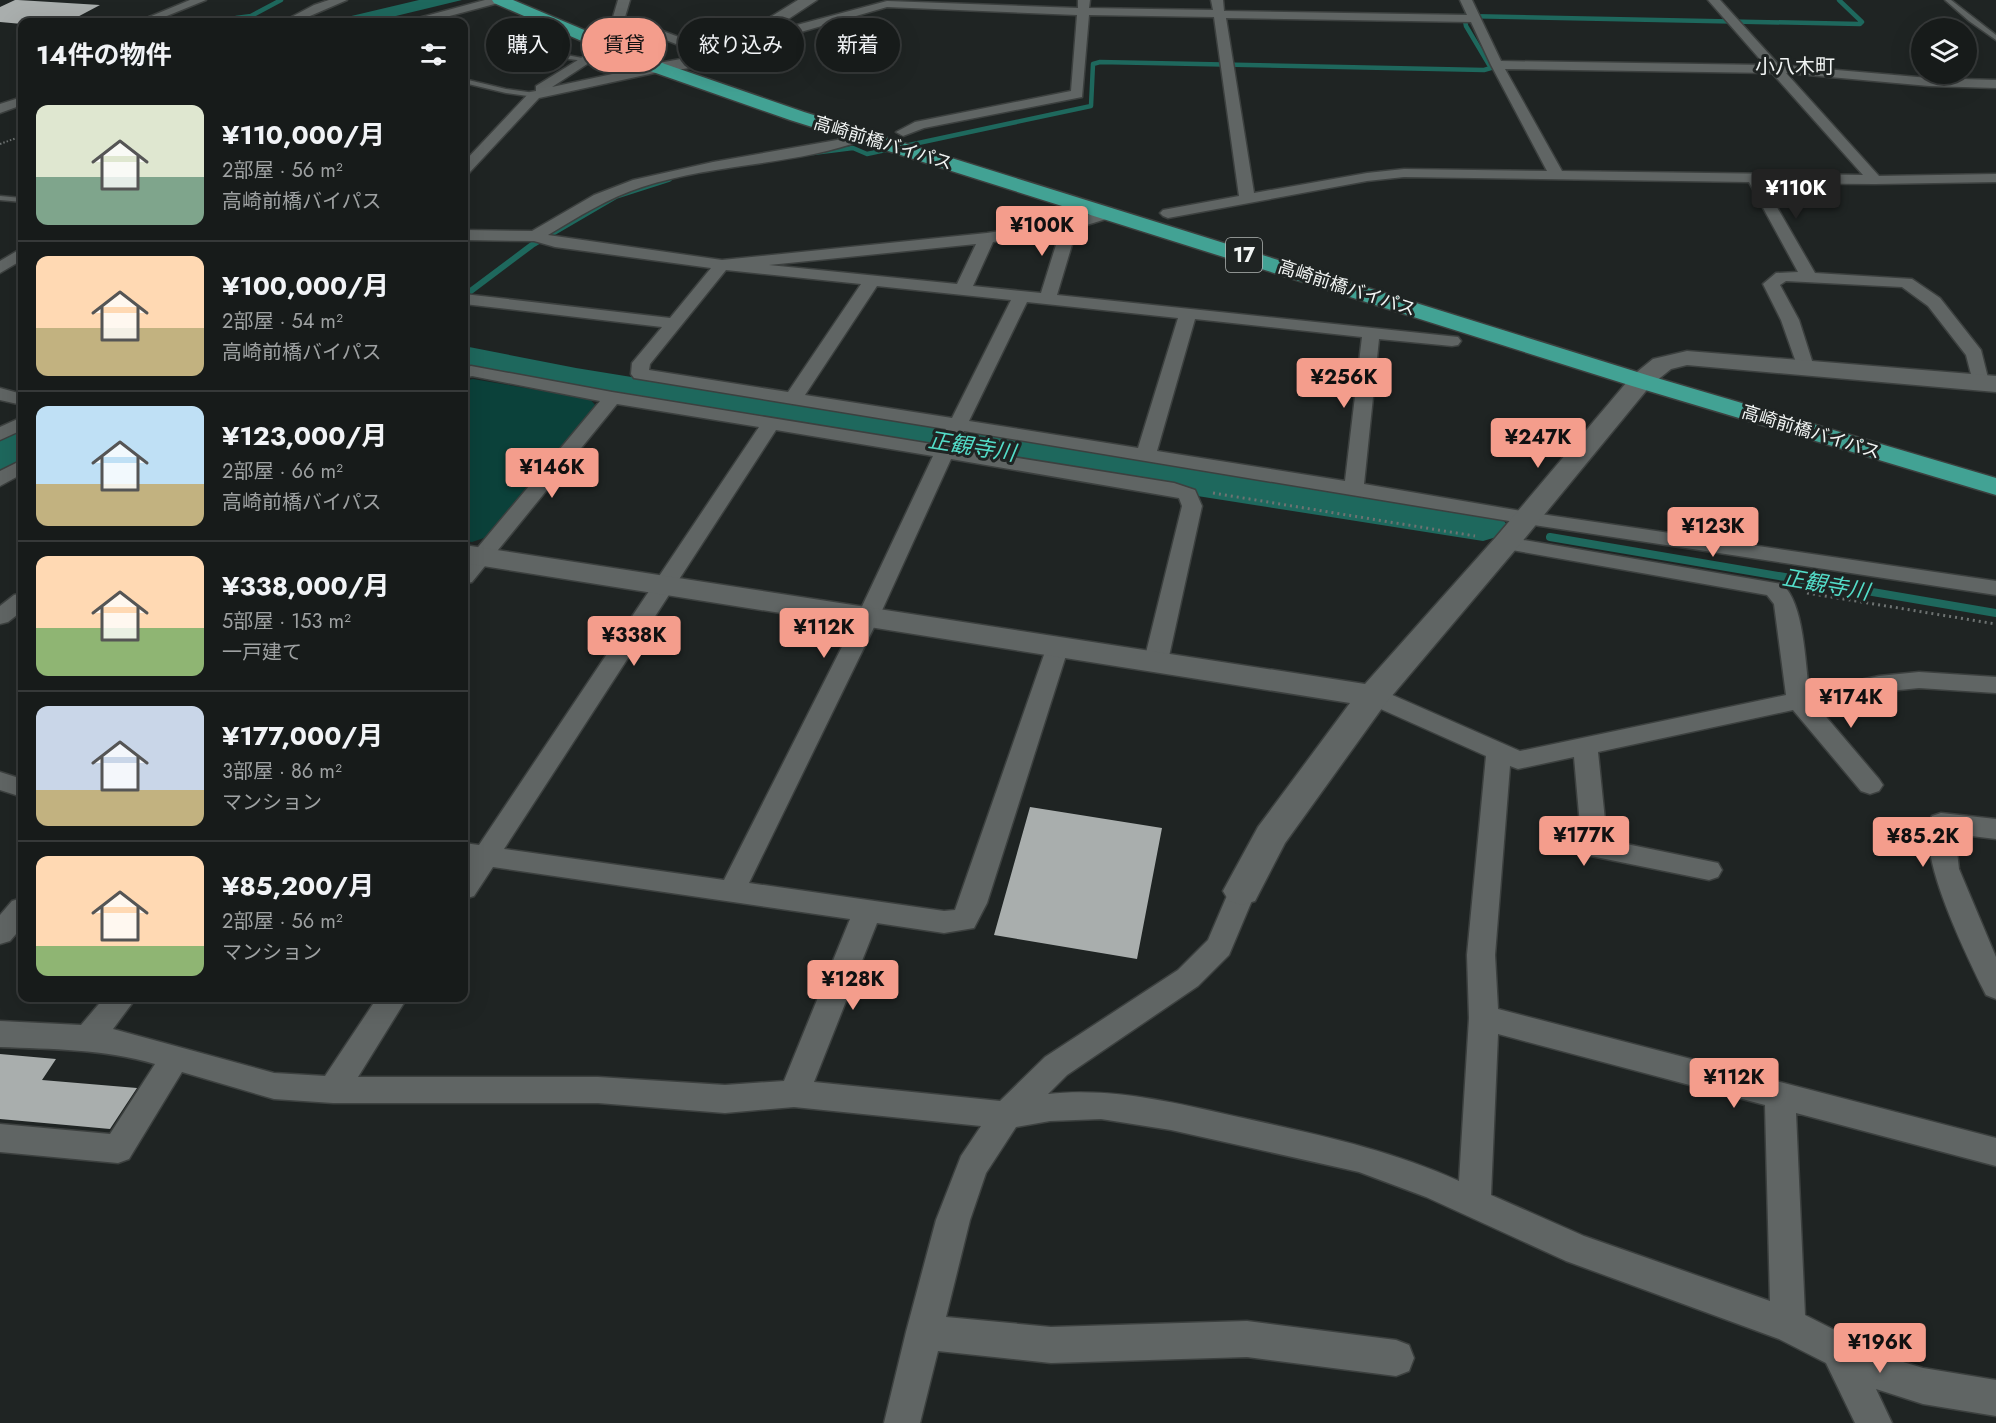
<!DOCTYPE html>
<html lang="ja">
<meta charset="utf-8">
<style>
body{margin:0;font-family:Jost,"Noto Sans JP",sans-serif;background:#202423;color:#f1f3f6;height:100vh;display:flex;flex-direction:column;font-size:22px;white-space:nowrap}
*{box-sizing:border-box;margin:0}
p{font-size:20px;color:#9ea1a2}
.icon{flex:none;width:33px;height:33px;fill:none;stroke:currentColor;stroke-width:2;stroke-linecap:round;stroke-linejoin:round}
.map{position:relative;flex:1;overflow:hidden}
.panel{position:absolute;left:18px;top:18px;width:450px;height:984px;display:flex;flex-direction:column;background:#171b1a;border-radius:12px;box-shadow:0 6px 24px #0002,0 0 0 2px #363939}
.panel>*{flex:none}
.hud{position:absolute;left:486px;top:18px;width:570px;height:54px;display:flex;gap:12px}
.controls{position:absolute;left:1911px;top:18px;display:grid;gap:12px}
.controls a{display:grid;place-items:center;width:66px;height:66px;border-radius:50%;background:#171b1a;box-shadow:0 6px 24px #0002,0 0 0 2px #363939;font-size:30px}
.price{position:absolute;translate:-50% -51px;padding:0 14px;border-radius:6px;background:#f49d8c;color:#111;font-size:20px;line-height:39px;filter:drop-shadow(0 2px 3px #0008)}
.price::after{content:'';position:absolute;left:50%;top:36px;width:18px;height:14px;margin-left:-9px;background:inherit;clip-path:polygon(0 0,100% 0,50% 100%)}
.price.current{background:#222;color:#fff}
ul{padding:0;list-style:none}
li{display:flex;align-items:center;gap:18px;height:150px;padding:0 18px}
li+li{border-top:2px solid #363939}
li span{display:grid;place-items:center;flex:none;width:168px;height:120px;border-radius:12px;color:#555}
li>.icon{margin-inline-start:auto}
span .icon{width:72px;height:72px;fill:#fffc;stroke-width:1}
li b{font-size:26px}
h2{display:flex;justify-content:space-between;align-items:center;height:72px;padding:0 18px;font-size:26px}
.tag{padding:0 21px;border-radius:27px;background:#171b1a;box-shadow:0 6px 24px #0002,0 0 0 2px #363939;font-size:21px;line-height:54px}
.tag.current{background:#f49d8c;color:#111}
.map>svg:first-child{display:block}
</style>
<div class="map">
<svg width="1996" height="1423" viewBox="0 0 1996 1423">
<rect width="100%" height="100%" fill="#1f2423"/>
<path fill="#0b413a" d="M473 379 590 399 596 406 487 537 472 542 464 541V381Z"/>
<path fill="#1e685d" d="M419 0H462L371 22H326Z"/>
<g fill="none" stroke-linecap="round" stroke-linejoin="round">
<path stroke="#1e685d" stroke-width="4.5" d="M239 22 236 18 251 16 281 0
M813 153 853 148 867 154 1091 106 1093 64 1100 62 1484 70 1491 68 1466 26 1464 16 1860 24 1862 22 1839 0"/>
<path stroke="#1e685d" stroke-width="6" d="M464 296 532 245 616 196 669 179"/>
<path stroke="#1e685d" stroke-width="8" d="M1550 537 1996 613"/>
<path fill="#1e685d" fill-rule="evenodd" d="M464 346 576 368 969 432 1483 511 1500 516 1508 526 1500 536 1483 541 969 460 576 394 464 372Z
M22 429V463L0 471V437Z"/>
</g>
<path fill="#a9aead" d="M15 0H18L100 5 68 22H22V24L0 22V7Z
M1030 807 1162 828 1137 959 994 935Z
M0 1054 56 1059 42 1080 137 1088 110 1129 0 1119Z"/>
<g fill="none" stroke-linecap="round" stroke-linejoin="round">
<path stroke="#3e4342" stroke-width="13" stroke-dasharray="13 7" stroke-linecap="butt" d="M594 54 656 36"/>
<defs>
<path id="lane" d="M1945 0H1951L1996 35V40L1969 21Z
M543 47 561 54 588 59 585 61 560 58 541 50Z
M464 79 506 89 535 93 538 95 535 97 506 93 464 83Z
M0 196 22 198V202L0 200Z"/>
<path id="street" d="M190 0H206L152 22H137Z
M329 0H347L296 22H282L314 5Z
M485 0H504L502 2 427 22H409L411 20Z
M618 0H630L625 17 695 43 731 32 793 26 887 1 1078 8V0H1090L1089 8 1213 10 1211 0H1223L1224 11 1467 15 1460 0H1472L1501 61 1765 65 1708 0H1720L1779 65 1929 78 1996 80V88L1929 86 1786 73 1879 176 1996 174V182L1875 184 1763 183 1815 273 1912 279 1940 298 1981 350 1989 382 1986 386H1974L1966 355 1928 306 1902 287 1786 281 1780 285 1799 320 1814 367 1811 371H1799L1781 320 1763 284 1776 273 1798 272 1749 182 1404 177 1367 181 1168 218 1163 216 1160 213 1163 210 1239 196 1214 17 1089 15 1082 97 924 128 903 136 896 132 915 122 1071 91 1077 15 887 7 794 34 732 40 694 51 617 21 613 17ZM1226 18 1471 22 1491 65 1547 171 1404 169 1367 173 1254 193ZM1505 69 1772 73 1863 175 1562 171Z
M594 50 600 54 598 57 552 87 659 64 665 68 659 72 539 98 469 173 464 174V162L530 92 536 91V86Z
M22 97V105L0 113V104Z
M861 132 868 136 866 139C795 166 714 163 642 187 608 198 578 217 548 235L722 260 987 233 1064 222 1111 208 1119 213 1116 216 1077 228 1057 295 1458 337 1461 341 1458 345 1452 346 1379 339 1364 484 1527 512 1996 581V595L1527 524 964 431 956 448 1174 483 1195 490 1202 506 1168 661 1164 666 1156 669 1148 666 1144 661 1182 506 1179 498 951 459 879 617 749 883 944 911 955 910 1047 646 1050 641 1058 639 1066 641 1069 646 987 903 974 928 944 933 877 923 814 1082 1000 1101 1045 1057 1178 970 1208 940 1232 884 1242 881 1252 884 1256 891 1229 955 1198 986 1067 1075 1048 1094C1115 1087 1179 1104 1243 1118 1318 1135 1388 1149 1459 1181L1469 1018 1467 955 1486 756 1365 702 1361 696 1365 690 1373 688 1381 690 1520 751 1786 695 1774 604 1767 595 1506 549 1499 547 1495 543 1499 539 1506 537 1782 584C1804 603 1805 661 1809 691L1879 676 1919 672 1996 677V693L1919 688 1879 692 1816 705 1879 779 1883 785 1879 791 1870 794 1861 791 1793 710 1598 752 1607 840 1718 863 1722 870 1718 877 1709 880 1586 855 1582 848 1574 757 1518 769 1510 766 1495 955 1498 1009 1996 1138V1166L1796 1113 1805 1315 1890 1358 1923 1368 1996 1380V1416L1923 1404 1876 1389 1892 1423H1855L1826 1363 1779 1339 1566 1261 1426 1197 1359 1172 1171 1130 1101 1119 1050 1121 1016 1127 986 1173 970 1220 946 1317 1051 1327 1247 1321 1396 1340 1409 1345 1414 1358 1409 1371 1396 1376 1247 1357 1051 1363 938 1351 920 1423H884L906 1332 936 1220 961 1156 981 1126 794 1107 725 1113 598 1103H333L274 1099 182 1072 129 1159 118 1163 0 1152V1124L110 1134 155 1064C104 1049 52 1049 0 1047V1021L81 1025 104 998H136L113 1029 274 1073 325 1076 377 998H407L358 1077H598L725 1085 784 1081 850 919 493 867 474 896 464 899V868L467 863H464V843L479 845 759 427 617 404 472 582 464 584V564L600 401 472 376 464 378V368L471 366 612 392 938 445 946 429 634 378 631 374 632 363 662 327 464 304V294L670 318 711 268 555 247 534 241 464 240V230L532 231 594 195 633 180 713 162 837 140ZM1060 232 1041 293 973 286 993 242ZM976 244 957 284 769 265ZM726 270 861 284 788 392 649 370 650 364ZM877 286 1011 300 952 418 805 395ZM1027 302 1178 318 1138 448 969 421ZM1195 319 1362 337 1345 481 1157 451ZM776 430 933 456 857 617 724 880 504 849ZM1498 1034 1765 1105 1770 1301 1584 1236 1491 1195Z
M22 248V260L0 273V261Z
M0 388 22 394V405L0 400Z
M22 417V430L0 440V427Z
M22 460V474L0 486V471Z
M22 593V611L8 622 0 624V606L14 595Z
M0 772 22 779V797L0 790Z
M1941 813 1996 819V839L1955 834 1959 869 1996 957V999L1986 995 1982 987C1966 954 1914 849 1932 816Z
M22 898V927L10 941 0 944V915L12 901Z"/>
<path id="secondary" d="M798 0H817L731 57 707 65 659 73 653 72 650 68 653 64 703 55 719 49Z
M1687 351 1996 376V392L1687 365 1671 369 1650 386 1516 549 1385 704 1285 843 1255 901 1242 905 1229 901 1223 891 1258 827 1350 703 464 563V545L1365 684 1496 537 1632 376 1653 359Z"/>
<path id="highway" d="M492 0H513L665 64 804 112 1650 376 1996 478V495L1632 386 790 120 653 72 494 3Z"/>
</defs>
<use href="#lane" stroke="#3c403f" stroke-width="3"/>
<use href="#street" stroke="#3c403f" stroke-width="3"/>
<use href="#secondary" stroke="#3c403f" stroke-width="3"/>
<use href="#highway" stroke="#3c403f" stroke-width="3"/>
<path stroke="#6e7372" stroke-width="2" stroke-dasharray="1.5 2" stroke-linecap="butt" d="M0 144 22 136"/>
<path stroke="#6e7372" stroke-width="3" stroke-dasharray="2 4" stroke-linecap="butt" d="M1213 493 1475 536
M1807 593 1996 624"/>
<use href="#lane" fill="#606564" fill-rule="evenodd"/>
<use href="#street" fill="#606564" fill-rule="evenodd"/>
<use href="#secondary" fill="#606564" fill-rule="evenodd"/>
<use href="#highway" fill="#42a294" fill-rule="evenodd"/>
</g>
<g text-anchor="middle" stroke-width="6" stroke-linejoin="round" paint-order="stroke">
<g font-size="18" fill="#f1f4f3" stroke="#1f2423">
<text transform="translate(883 143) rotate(17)" y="6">高崎前橋バイパス</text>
<text transform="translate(1347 288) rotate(18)" y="6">高崎前橋バイパス</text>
<text transform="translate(1811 432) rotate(17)" y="6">高崎前橋バイパス</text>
</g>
<g font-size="20" fill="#f1f4f3" stroke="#1f2423">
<text x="1795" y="73">小八木町</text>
</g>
<rect fill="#1f2423" stroke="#b2b6b5" stroke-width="1.5" x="1226" y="238" width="36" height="34" rx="4.5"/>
<g font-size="20" font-weight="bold" fill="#f1f4f3">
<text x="1244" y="262">17</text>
</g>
<g font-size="22" font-style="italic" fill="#53dcc8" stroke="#1f2423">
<text transform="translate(972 446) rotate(9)" y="8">正観寺川</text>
<text transform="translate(1826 584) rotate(10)" y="8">正観寺川</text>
</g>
</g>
</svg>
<div class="controls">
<a><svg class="icon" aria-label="layers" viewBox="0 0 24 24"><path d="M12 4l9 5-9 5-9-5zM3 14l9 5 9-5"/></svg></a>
</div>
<b class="price current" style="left:1796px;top:220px">¥110K</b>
<b class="price" style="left:1042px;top:257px">¥100K</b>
<b class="price" style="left:1344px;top:409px">¥256K</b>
<b class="price" style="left:1538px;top:469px">¥247K</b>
<b class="price" style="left:552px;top:499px">¥146K</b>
<b class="price" style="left:1713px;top:558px">¥123K</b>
<b class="price" style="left:824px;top:659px">¥112K</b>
<b class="price" style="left:634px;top:667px">¥338K</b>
<b class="price" style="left:1851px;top:729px">¥174K</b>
<b class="price" style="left:1584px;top:867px">¥177K</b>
<b class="price" style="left:1923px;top:868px">¥85.2K</b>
<b class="price" style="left:853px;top:1011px">¥128K</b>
<b class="price" style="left:1734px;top:1109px">¥112K</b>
<b class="price" style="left:1880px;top:1374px">¥196K</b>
<div class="hud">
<a class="tag">購入</a>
<a class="tag current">賃貸</a>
<a class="tag">絞り込み</a>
<a class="tag">新着</a>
</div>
<section class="panel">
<h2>14件の物件<svg class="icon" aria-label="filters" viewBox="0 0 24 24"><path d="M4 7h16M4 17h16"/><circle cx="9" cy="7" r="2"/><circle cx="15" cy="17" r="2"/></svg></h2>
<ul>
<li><span style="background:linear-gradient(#dfe7d0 60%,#7fa58c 0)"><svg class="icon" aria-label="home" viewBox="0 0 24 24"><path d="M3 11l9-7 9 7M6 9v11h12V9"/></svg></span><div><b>¥110,000/月</b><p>2部屋 · 56 m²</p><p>高崎前橋バイパス</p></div></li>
<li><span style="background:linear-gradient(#ffd9b3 60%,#c2b280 0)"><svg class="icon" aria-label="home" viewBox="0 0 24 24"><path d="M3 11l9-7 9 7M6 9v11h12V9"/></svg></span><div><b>¥100,000/月</b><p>2部屋 · 54 m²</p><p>高崎前橋バイパス</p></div></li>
<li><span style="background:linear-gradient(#bfe0f5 65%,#c2b280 0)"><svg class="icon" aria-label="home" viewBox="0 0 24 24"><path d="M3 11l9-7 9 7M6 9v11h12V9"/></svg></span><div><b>¥123,000/月</b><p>2部屋 · 66 m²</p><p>高崎前橋バイパス</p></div></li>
<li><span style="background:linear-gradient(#ffd9b3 60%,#8fb573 0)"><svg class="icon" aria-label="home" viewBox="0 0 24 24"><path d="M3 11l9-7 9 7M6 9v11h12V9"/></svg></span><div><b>¥338,000/月</b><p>5部屋 · 153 m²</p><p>一戸建て</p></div></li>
<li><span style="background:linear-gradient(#c9d6e8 70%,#c2b280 0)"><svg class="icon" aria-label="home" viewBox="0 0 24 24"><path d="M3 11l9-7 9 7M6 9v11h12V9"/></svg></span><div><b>¥177,000/月</b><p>3部屋 · 86 m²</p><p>マンション</p></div></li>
<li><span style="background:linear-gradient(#ffd9b3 75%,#8fb573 0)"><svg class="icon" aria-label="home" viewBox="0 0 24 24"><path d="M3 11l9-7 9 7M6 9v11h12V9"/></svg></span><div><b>¥85,200/月</b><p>2部屋 · 56 m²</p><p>マンション</p></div></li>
</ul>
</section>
</div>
